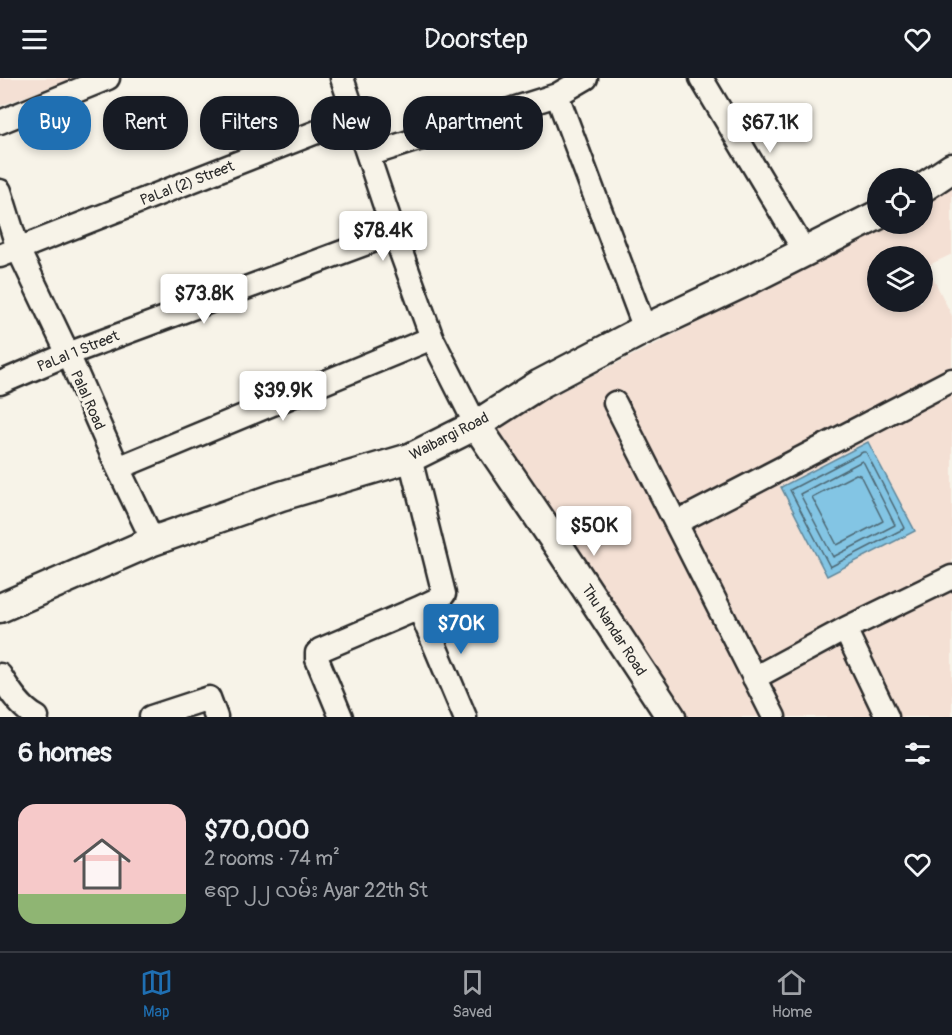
<!DOCTYPE html>
<meta charset="utf-8">
<style>
body{margin:0;font-family:Pangolin,"Noto Sans Myanmar",sans-serif;background:#242831;color:#f1f3f6;height:100vh;display:flex;flex-direction:column;font-size:22px;white-space:nowrap}
*{box-sizing:border-box;margin:0}
p{font-size:20px;color:#9ea1a6}
.icon{flex:none;width:33px;height:33px;fill:none;stroke:currentColor;stroke-width:2;stroke-linecap:round;stroke-linejoin:round}
.map{position:relative;height:639px;overflow:hidden}
.drawer{display:flex;flex-direction:column;background:#171b24;flex:1}
.drawer>*{flex:none}
.banner{position:absolute;left:18px;top:18px;width:600px;height:54px;display:flex;gap:12px}
.controls{position:absolute;left:867px;top:90px;display:grid;gap:12px}
.controls a{display:grid;place-items:center;width:66px;height:66px;border-radius:50%;background:#171b24;box-shadow:0 3px 9px #0003;font-size:30px}
.price{position:absolute;translate:-50% -51px;padding:0 14px;border-radius:6px;background:#fff;color:#222;font-size:20px;line-height:39px;filter:drop-shadow(0 2px 3px #0008)}
.price::after{content:'';position:absolute;left:50%;top:36px;width:18px;height:14px;margin-left:-9px;background:inherit;clip-path:polygon(0 0,100% 0,50% 100%)}
.price.active{background:#1f6fb2;color:#fff}
ul{padding:0;list-style:none}
li{display:flex;align-items:center;gap:18px;height:150px;padding:0 18px}
li+li{border-top:2px solid #363941}
li span{display:grid;place-items:center;flex:none;width:168px;height:120px;border-radius:18px;color:#555}
li>.icon{margin-inline-start:auto}
span .icon{width:72px;height:72px;fill:#fffc;stroke-width:1}
li b{font-size:26px}
h2{display:flex;justify-content:space-between;align-items:center;height:72px;padding:0 18px;font-size:26px}
.tag{padding:0 21px;border-radius:24px;background:#171b24;box-shadow:0 3px 9px #0003;font-size:21px;line-height:54px}
.tag.active{background:#1f6fb2;color:#fff}
header{display:flex;justify-content:space-between;align-items:center;height:78px;padding:0 18px;background:#171b24;font-size:27px;font-weight:600}
.menu{display:flex;justify-content:space-around;align-items:center;height:84px;border-top:2px solid #363941;background:#171b24;font-size:16px;color:#9ea1a6}
.menu a{display:grid;justify-items:center;gap:3px}
.menu .active{color:#1f6fb2}
.map>svg:first-child{display:block}
</style>
<header><svg class="icon" aria-label="menu" viewBox="0 0 24 24"><path d="M4 6h16M4 12h16M4 18h16"/></svg>Doorstep<svg class="icon" aria-label="heart" viewBox="0 0 24 24"><path d="M12 20l-8-8c-3-5 5-10 8-4 3-6 11-1 8 4z"/></svg></header>
<div class="map">
<svg width="952" height="639" viewBox="0 0 952 639">
<rect width="100%" height="100%" fill="#f7f3e8"/>
<filter id="ink" filterUnits="userSpaceOnUse"><feTurbulence type="fractalNoise" baseFrequency=".0167" numOctaves="2"/><feDisplacementMap in="SourceGraphic" scale="12" xChannelSelector="R" yChannelSelector="G"/><feConvolveMatrix kernelMatrix="1 2 1 2 8 2 1 2 1" color-interpolation-filters="sRGB"/></filter>
<g filter="url(#ink)">
<path fill="#f4e0d4" fill-rule="evenodd" d="M0 0H73L0 28Z
M952 108V176L927 188 952 238V639H684L493 366 501 344 760 213 887 146H922L923 126ZM878 178H922V224H878Z"/>
<path fill="#83c5e4" stroke="#60879a" stroke-width="1.5" d="M868 364 915 453 827 498 781 409Z"/>
<g fill="none" stroke-linecap="round" stroke-linejoin="round">
<path stroke="#4e6975" stroke-width="1.5" d="M866 374 905 450 830 489 790 412 863 374Z
M862 383 864 385 895 447 833 479 800 416Z
M856 396 860 397 883 443 837 467 812 419Z"/>
<defs>
<path id="minor" d="M342 0 394 155 432 260 476 347
M701 0 805 174
M557 17 586 0
M0 44 108 0
M368 77 557 17 645 251
M0 113 18 171 68 276 118 390 153 463
M0 178 355 39
M0 305 68 276 394 155
M615 325 774 639
M118 390 432 260
M676 445 952 302
M419 530 465 639
M845 551 887 639
M0 597C9 612 21 631 37 639
M754 600 845 551 952 499
M151 639 209 620 216 639
M341 639 317 581V575L320 572 419 530 440 520 444 516 410 380"/>
<path id="major" d="M922 110 952 90
M476 347 559 469 671 639
M0 530 153 463 281 418 410 380 476 347 540 306 645 251 751 201 878 137"/>
</defs>
<use href="#minor" stroke="#2b2b2b" stroke-width="27"/>
<use href="#major" stroke="#2b2b2b" stroke-width="33"/>
<use href="#minor" stroke="#f7f3e8" stroke-width="22"/>
<use href="#major" stroke="#f7f3e8" stroke-width="28"/>
</g>
</g>
<g text-anchor="middle" stroke-width="6" stroke-linejoin="round" paint-order="stroke">
<g font-size="15" fill="#2b2b2b" stroke="#f7f3e8">
<text transform="translate(187 105) rotate(-21)" y="5">PaLal (2) Street</text>
<text transform="translate(78 273) rotate(-22)" y="5">PaLal 1 Street</text>
<text transform="translate(88 322) rotate(66)" y="5">Palal Road</text>
<text transform="translate(449 358) rotate(-27)" y="5">Waibargi Road</text>
<text transform="translate(614 552) rotate(57)" y="5">Thu Nandar Road</text>
</g>
</g>
</svg>
<div class="controls">
<a><svg class="icon" aria-label="locate" viewBox="0 0 24 24"><circle cx="12" cy="12" r="6"/><path d="M12 2v4M12 18v4M2 12h4M18 12h4"/></svg></a>
<a><svg class="icon" aria-label="layers" viewBox="0 0 24 24"><path d="M12 4l9 5-9 5-9-5zM3 14l9 5 9-5"/></svg></a>
</div>
<b class="price" style="left:770px;top:76px">$67.1K</b>
<b class="price" style="left:383px;top:184px">$78.4K</b>
<b class="price" style="left:204px;top:247px">$73.8K</b>
<b class="price" style="left:283px;top:344px">$39.9K</b>
<b class="price" style="left:594px;top:479px">$50K</b>
<b class="price active" style="left:461px;top:577px">$70K</b>
<div class="banner">
<a class="tag active">Buy</a>
<a class="tag">Rent</a>
<a class="tag">Filters</a>
<a class="tag">New</a>
<a class="tag">Apartment</a>
</div>
</div>
<section class="drawer">
<h2>6 homes<svg class="icon" aria-label="filters" viewBox="0 0 24 24"><path d="M4 7h16M4 17h16"/><circle cx="9" cy="7" r="2"/><circle cx="15" cy="17" r="2"/></svg></h2>
<ul>
<li><span style="background:linear-gradient(#f6c9c9 75%,#8fb573 0)"><svg class="icon" aria-label="home" viewBox="0 0 24 24"><path d="M3 11l9-7 9 7M6 9v11h12V9"/></svg></span><div><b>$70,000</b><p>2 rooms · 74 m²</p><p>ဧရာ ၂၂ လမ်း Ayar 22th St</p></div><svg class="icon" aria-label="heart" viewBox="0 0 24 24"><path d="M12 20l-8-8c-3-5 5-10 8-4 3-6 11-1 8 4z"/></svg></li>
</ul>
</section>
<nav class="menu">
<a class="active"><svg class="icon" aria-label="map" viewBox="0 0 24 24"><path d="M3 6l6-2 6 2 6-2v14l-6 2-6-2-6 2zM9 4v14M15 6v14"/></svg>Map</a>
<a><svg class="icon" aria-label="saved" viewBox="0 0 24 24"><path d="M7 4h10v16l-5-4-5 4z"/></svg>Saved</a>
<a><svg class="icon" aria-label="home" viewBox="0 0 24 24"><path d="M3 11l9-7 9 7M6 9v11h12V9"/></svg>Home</a>
</nav>
